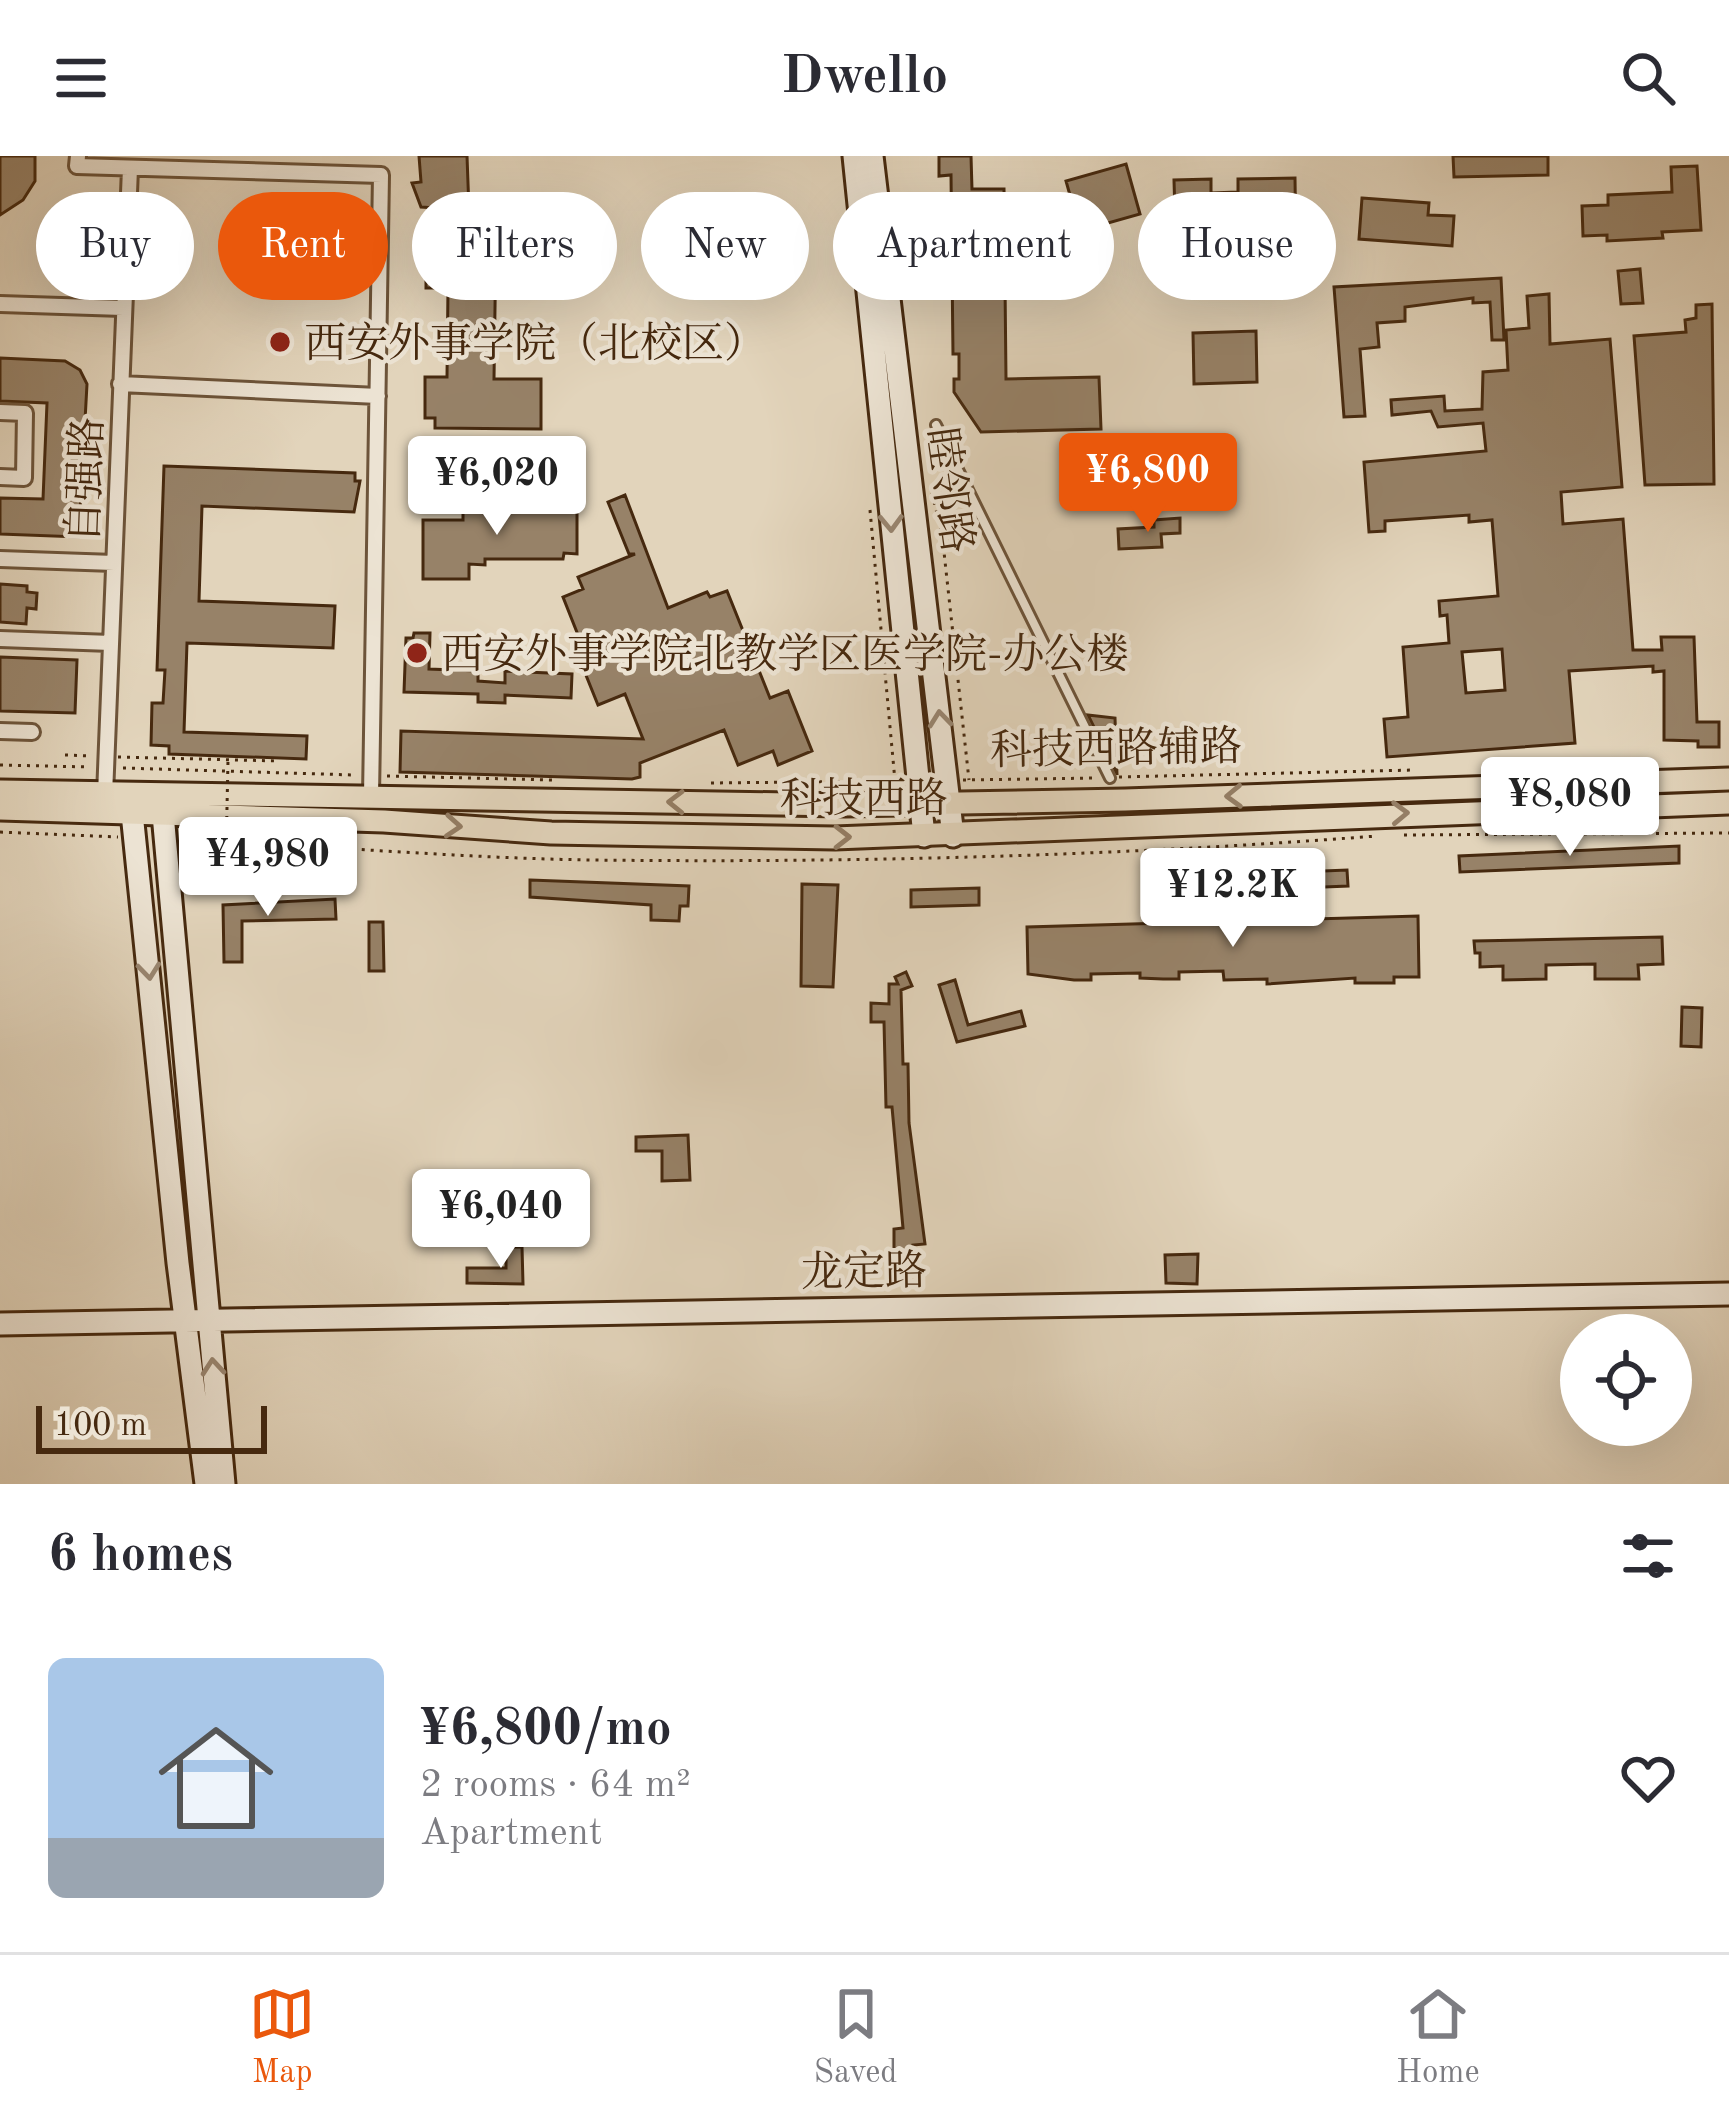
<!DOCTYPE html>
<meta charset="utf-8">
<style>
body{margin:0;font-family:"Old Standard TT","Noto Serif SC",serif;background:#f2f2f3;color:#2b2b33;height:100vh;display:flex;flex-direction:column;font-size:45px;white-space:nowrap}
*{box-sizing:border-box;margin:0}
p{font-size:39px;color:#7c7c81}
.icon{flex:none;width:66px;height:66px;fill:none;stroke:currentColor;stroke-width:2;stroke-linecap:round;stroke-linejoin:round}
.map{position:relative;height:1328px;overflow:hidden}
.panel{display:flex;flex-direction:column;background:#fff;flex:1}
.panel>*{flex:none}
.hud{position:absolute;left:36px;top:36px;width:1659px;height:108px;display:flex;gap:24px}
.controls{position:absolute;left:1560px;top:1158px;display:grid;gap:24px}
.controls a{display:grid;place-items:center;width:132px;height:132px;border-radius:50%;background:#fff;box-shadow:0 12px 48px #0002;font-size:60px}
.scale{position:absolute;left:36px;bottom:30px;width:231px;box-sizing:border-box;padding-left:12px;border:6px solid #46290f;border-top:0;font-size:33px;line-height:42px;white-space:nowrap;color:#46290f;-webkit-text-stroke:9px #ece3d3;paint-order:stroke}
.price{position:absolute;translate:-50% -102px;padding:0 27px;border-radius:12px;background:#fff;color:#222;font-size:39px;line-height:78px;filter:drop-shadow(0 3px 6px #0008)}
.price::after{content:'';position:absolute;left:50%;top:72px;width:36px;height:27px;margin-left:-18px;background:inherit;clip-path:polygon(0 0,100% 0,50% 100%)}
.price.on{background:#ea580c;color:#fff}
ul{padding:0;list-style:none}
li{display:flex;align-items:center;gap:36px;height:300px;padding:0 48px}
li+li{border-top:3px solid #e1e1e2}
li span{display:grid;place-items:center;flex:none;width:336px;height:240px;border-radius:18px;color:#555}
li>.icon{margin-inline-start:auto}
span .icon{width:144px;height:144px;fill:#fffc;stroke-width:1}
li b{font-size:51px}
h2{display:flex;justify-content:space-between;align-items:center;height:144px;padding:0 48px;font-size:51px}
.pill{padding:0 42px;border-radius:54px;background:#fff;box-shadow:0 12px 48px #0002;font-size:42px;line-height:108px}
.pill.on{background:#ea580c;color:#fff}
header{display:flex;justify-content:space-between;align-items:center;height:156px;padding:0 48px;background:#fff;font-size:54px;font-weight:700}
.dock{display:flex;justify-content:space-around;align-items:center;height:168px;border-top:3px solid #e1e1e2;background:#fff;font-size:33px;color:#7c7c81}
.dock a{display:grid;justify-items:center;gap:6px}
.dock .on{color:#ea580c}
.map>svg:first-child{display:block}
</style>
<header><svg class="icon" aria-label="menu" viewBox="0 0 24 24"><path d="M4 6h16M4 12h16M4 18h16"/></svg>Dwello<svg class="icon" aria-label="search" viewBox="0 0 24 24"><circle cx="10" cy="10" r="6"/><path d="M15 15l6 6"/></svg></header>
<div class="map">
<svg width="1729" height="1328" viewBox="0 0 1729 1328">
<rect width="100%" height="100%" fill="#e2d4bb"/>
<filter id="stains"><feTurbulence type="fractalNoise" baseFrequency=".00167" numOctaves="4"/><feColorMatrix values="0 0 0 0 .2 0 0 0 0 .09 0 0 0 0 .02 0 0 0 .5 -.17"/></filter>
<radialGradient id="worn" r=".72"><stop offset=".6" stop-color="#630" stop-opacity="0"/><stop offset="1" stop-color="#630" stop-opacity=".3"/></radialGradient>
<path fill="#978268" stroke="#46290f" stroke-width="3" fill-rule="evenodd" d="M0 0H35V25L23 44 0 59Z
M419 0H467L469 54 421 51 412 27 421 26Z
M939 0H971L972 33H1004L1006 223 1099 221 1101 273 981 276 954 236V223H959V198H953L951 19 939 20Z
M1453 0H1548V19L1454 21Z
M1126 8 1140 58 1080 75 1066 25Z
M1697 10 1701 74 1662 76 1663 82 1607 85V79L1583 80 1582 50 1608 49V39L1672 36 1671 11Z
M1295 22 1296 93 1176 95 1174 24 1211 23V37L1238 36V23Z
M1362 42 1429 47 1428 59 1454 60 1452 90 1359 83Z
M436 81 496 82 494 223H541V273L435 272V262H425V221H447L448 132H426V90L436 91Z
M1640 113 1643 147 1621 148 1618 115Z
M1501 122 1504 184H1492L1490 146 1473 147V142L1405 151V165L1377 167 1379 191 1360 193 1365 260 1344 261 1334 131Z
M1549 138 1550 188 1610 183 1622 331 1561 336 1563 368 1623 363 1633 494H1662L1661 481H1694L1697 566H1719V591H1698V585L1664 584V515L1653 516V510L1569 515 1575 587 1387 601 1384 563 1408 561 1403 491 1449 487 1447 459 1440 460 1439 445 1498 440 1492 364 1469 366V359L1385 365V375L1369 376 1364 306 1486 295 1483 267 1438 271 1431 255 1392 259 1391 244 1444 240 1445 255 1482 253 1483 216 1508 214 1506 174 1529 172 1527 140ZM1502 493 1505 534 1466 537 1462 496Z
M1712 148 1714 328 1645 329 1634 180 1686 176 1685 164 1696 162V149Z
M1256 175 1257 226 1194 228 1193 177Z
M0 202 65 205 80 214 87 228 80 356 89 357V373H80L79 381 0 378V342L43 343 47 247 0 245Z
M164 310 355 317V325H360L354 356 202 350 199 445 335 450 333 492 187 487 184 576 307 580 306 603 169 598V590L151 589 152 547H163L165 514H157Z
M625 339 668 452 707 436 710 441 727 435 770 542 788 535 812 595 778 609 773 595 738 609 724 574 640 607V621L632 623 400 616 401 575 643 583 625 538 598 549 571 482 578 479 563 441 583 433 578 421 635 398H629L608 346Z
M474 347 577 352V398L564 397 563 403H485V409L469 408V423H423V364H463V357Z
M1180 362V377L1161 378 1162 391 1119 393 1118 373 1154 371V364Z
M0 428 27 430V436L37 437 36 453 27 452 26 468 0 466Z
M414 477H430L429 513 478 515V525L505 527V515L572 518 571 542 505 539V547L478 546V538L404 536 406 482H413Z
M0 501 77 504 75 557 0 555Z
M1088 559 1115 562 1117 619V618Z
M1679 690V707L1460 716 1459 700Z
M1347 714 1348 730 1300 732 1299 716Z
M1229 718V734L1172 736V721Z
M530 724 689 730 688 750H680L679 765 651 764V749L530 741Z
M802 728 838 729 833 831 801 830Z
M979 732V749L911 751V734Z
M335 743 336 763 242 765V806H224L223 749Z
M1418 760 1419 821H1394V827H1355V822L1267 828V823L1224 824 1223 815 1179 816V823H1163L1140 822V817L1091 818V824H1074L1028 818 1027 771Z
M369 766H383L384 815H369Z
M1662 781 1663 808 1638 809 1639 823H1595V808L1546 809V823L1503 824V810L1480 811V797H1475L1474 785Z
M906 816 912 830 901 834 903 908H908L909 967 925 1088 913 1089 914 1098H908L901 1111 888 1104 894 1094V1073L903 1072 892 951H886L884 866H871V847L889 848V828H898L895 821Z
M955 824 968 869 1021 855 1025 870 957 886 939 829Z
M1682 851 1702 852 1701 891 1681 890Z
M688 979 690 1024 662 1025V995H636V981Z
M506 1091H522L523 1128 467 1127V1112H506Z
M1198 1098 1197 1128 1166 1127 1165 1099Z"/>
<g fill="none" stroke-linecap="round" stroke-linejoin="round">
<defs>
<path id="lane" d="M936 269 1110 622"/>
<path id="street" d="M78 0 77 10 381 19 371 640
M0 148 123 152
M120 228 378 240
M0 256 25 257 24 322 0 321
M0 403 114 407
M0 483 111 487
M0 575 32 576
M105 639 130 12"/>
<path id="secondary" d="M854 0 924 680
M872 0 953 680
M132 657 178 1107 206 1328
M163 658 224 1328
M0 1168 1729 1138"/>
<path id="primary" d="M0 635 845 649 1125 644 1729 623
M0 653 384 665 551 677 835 682 1729 647"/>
</defs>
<use href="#lane" stroke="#6d543a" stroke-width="14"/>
<use href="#street" stroke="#6d543a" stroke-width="20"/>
<use href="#secondary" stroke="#46290f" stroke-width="27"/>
<use href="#primary" stroke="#46290f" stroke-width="27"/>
<path stroke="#46290f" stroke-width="3" stroke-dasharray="3 6" stroke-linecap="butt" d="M932 337 942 378 969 624
M870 354 895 625
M65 599 91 600
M118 601 279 605
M0 609 90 611
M123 612 354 619
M387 620 552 624
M1119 621 1415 614
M963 624 1097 622
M711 627 899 625
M0 676 118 681
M1404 679 1729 677
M182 684C318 689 455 702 592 704 856 707 1113 700 1377 680
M226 699 284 700"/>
<use href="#lane" stroke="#ece3d3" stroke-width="8"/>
<use href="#street" stroke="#ece3d3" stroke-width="14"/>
<use href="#secondary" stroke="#ece3d3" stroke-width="21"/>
<use href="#primary" stroke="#e2d4bb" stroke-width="21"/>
<path stroke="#46290f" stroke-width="3" stroke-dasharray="3 6" stroke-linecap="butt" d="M226 699 228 604"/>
</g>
<defs><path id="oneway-chevron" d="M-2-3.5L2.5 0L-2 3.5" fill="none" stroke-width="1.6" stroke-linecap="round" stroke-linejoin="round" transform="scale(3)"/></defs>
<g stroke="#998671">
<use href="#oneway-chevron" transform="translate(891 367) rotate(88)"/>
<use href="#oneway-chevron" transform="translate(940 563) rotate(-96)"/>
<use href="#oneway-chevron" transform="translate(149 815) rotate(84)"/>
<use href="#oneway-chevron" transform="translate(213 1211) rotate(-95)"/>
</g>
<g stroke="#947e65">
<use href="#oneway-chevron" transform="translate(1234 640) rotate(178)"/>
<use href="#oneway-chevron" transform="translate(676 646) rotate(-179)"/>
<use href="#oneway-chevron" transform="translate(1400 657) rotate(-2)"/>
<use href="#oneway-chevron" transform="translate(453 670) rotate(4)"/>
<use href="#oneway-chevron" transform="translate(842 681)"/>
</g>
<g fill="#8f2418" stroke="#ece3d3" stroke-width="4.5">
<circle cx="280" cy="186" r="12"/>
<circle cx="417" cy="497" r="12"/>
</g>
<g text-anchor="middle" stroke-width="9" stroke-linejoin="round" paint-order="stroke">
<g font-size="42" fill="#46290f" stroke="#ece3d3" text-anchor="start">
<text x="304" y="201">西安外事学院（北校区）</text>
<text x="441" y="512">西安外事学院北教学区医学院-办公楼</text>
</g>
<g font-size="42" fill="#46290f" stroke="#ece3d3">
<text transform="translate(84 324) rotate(-88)" y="15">自强路</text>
<text transform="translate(951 334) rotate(82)" y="15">睦邻路</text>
<text transform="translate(1116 591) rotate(-1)" y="15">科技西路辅路</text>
<text x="864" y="656">科技西路</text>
<text transform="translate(864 1114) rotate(-1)" y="15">龙定路</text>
</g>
</g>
<rect width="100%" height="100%" filter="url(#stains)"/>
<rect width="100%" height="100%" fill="url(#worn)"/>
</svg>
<div class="controls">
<a><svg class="icon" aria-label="locate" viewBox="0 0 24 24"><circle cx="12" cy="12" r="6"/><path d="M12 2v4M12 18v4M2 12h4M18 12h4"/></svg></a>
</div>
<div class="scale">100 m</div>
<b class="price on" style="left:1148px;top:379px">¥6,800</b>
<b class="price" style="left:497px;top:382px">¥6,020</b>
<b class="price" style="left:1570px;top:703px">¥8,080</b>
<b class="price" style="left:268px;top:763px">¥4,980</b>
<b class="price" style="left:1233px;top:794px">¥12.2K</b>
<b class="price" style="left:501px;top:1115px">¥6,040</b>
<div class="hud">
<a class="pill">Buy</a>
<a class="pill on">Rent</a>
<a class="pill">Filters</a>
<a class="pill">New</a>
<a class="pill">Apartment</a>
<a class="pill">House</a>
</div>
</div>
<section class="panel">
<h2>6 homes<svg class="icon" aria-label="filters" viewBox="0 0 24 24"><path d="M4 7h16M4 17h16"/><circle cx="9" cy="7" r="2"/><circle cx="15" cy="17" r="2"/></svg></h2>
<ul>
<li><span style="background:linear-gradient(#a9c7e8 75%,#9aa5b1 0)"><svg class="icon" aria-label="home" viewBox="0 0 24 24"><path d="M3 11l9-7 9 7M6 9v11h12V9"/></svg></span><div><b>¥6,800/mo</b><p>2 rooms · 64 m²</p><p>Apartment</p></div><svg class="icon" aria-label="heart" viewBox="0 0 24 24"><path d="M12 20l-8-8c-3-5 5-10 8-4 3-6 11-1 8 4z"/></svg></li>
</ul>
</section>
<nav class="dock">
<a class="on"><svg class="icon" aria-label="map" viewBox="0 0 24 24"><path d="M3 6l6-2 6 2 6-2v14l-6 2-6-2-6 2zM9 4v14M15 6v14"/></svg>Map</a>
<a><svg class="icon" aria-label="saved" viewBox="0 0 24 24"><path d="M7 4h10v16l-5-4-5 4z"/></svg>Saved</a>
<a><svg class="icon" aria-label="home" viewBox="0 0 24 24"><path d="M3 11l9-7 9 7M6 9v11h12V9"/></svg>Home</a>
</nav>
